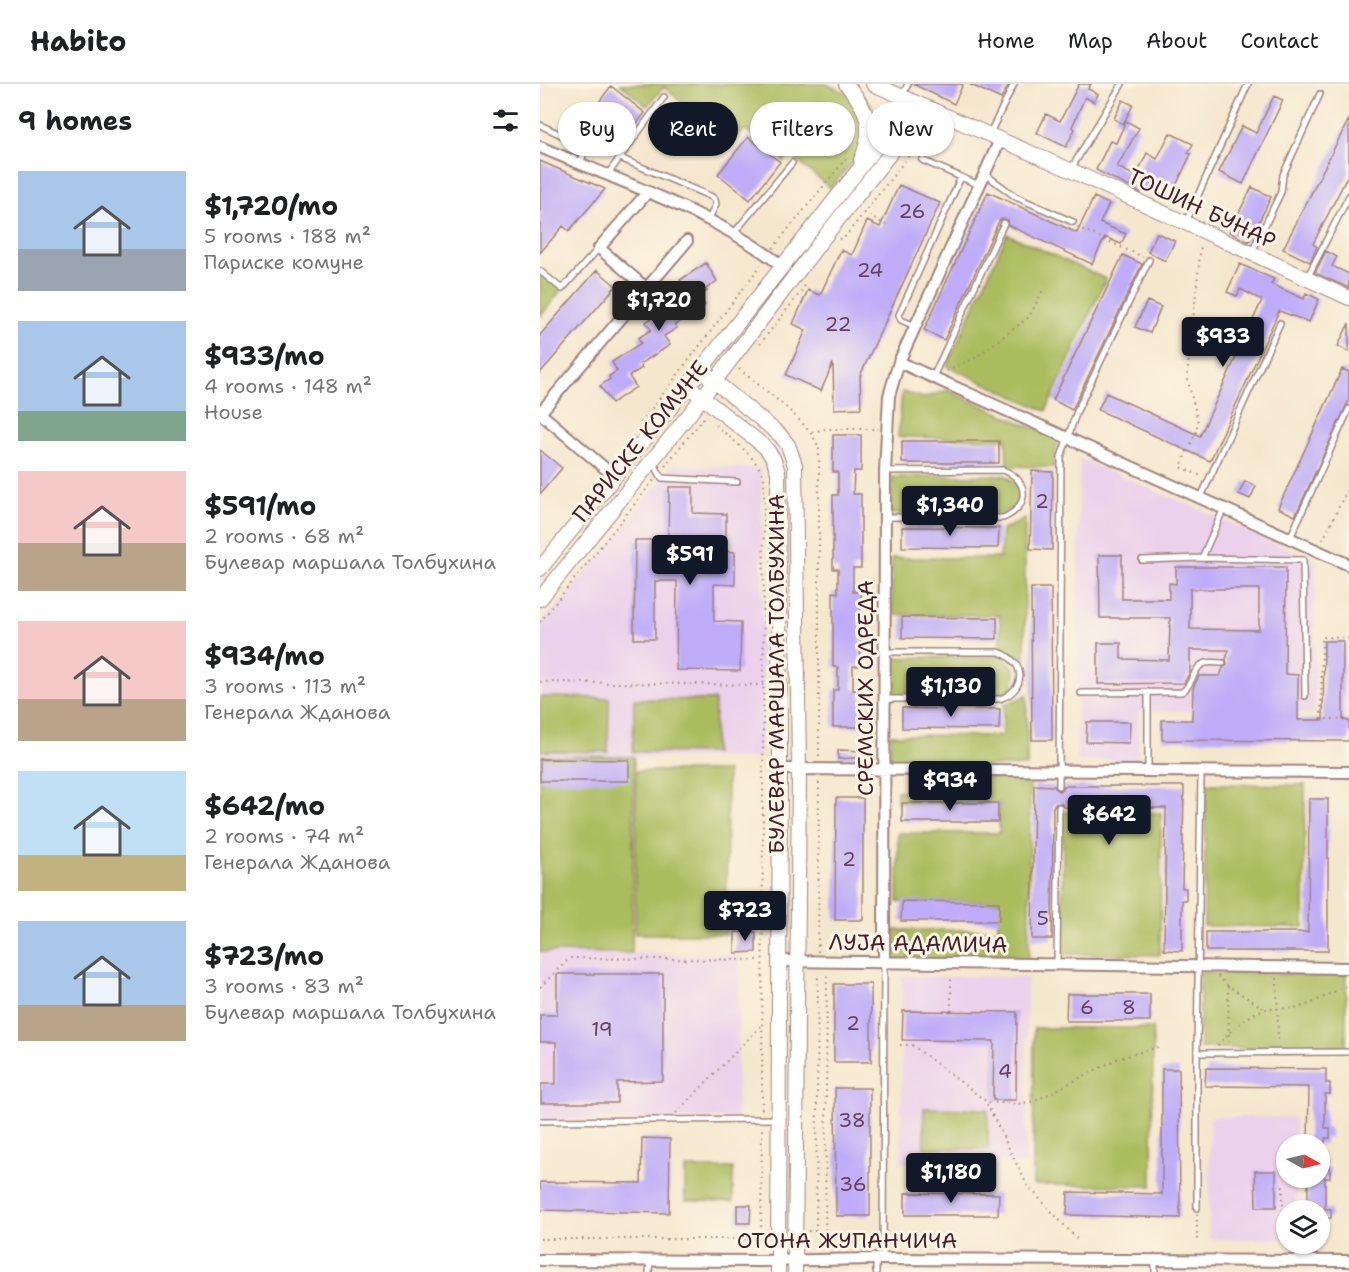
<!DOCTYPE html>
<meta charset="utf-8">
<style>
body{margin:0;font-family:"Shantell Sans",sans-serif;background:#f2f2f2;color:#202124;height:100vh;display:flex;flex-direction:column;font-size:22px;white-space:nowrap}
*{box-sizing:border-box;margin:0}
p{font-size:20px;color:#757577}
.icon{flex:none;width:33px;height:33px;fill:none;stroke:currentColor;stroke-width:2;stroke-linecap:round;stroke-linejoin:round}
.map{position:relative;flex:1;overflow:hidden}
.side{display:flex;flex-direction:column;background:#fff;width:540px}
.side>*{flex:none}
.guide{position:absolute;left:18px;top:18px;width:570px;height:54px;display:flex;gap:12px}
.needle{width:39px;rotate:98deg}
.fabs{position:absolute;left:736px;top:1050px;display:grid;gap:12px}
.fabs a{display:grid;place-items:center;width:54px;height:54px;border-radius:50%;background:#fff;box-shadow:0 2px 4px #0004;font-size:30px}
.price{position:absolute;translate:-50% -51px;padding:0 14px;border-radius:6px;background:#111827;color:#fff;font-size:20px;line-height:39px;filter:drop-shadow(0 2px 3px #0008)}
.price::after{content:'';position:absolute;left:50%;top:36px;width:18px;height:14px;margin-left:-9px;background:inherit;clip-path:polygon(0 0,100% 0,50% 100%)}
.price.selected{background:#222;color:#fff}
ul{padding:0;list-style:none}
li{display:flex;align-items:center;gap:18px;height:150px;padding:0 18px}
li span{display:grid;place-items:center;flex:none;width:168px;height:120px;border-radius:0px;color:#555}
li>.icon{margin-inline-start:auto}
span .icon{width:72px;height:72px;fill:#fffc;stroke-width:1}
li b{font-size:26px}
h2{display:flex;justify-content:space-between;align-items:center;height:72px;padding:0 18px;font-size:26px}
.pill{padding:0 21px;border-radius:27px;background:#fff;box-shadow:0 2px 4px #0004;font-size:21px;line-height:54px}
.pill.selected{background:#111827;color:#fff}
header{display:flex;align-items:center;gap:36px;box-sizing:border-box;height:84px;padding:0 30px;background:#fff;border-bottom:2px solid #e0e0e0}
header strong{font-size:28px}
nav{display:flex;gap:33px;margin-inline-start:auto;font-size:21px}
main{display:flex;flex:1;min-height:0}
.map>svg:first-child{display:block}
</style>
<header>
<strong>Habito</strong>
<nav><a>Home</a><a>Map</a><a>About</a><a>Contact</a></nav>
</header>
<main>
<section class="side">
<h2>9 homes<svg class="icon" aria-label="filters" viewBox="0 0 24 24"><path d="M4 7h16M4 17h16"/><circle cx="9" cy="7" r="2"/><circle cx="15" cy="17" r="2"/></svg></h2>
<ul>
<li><span style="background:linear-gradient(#a9c7e8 65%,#9aa5b1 0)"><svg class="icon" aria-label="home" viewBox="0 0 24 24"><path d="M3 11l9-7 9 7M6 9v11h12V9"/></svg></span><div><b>$1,720/mo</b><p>5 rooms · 188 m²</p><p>Париске комуне</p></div></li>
<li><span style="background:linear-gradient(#a9c7e8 75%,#7fa58c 0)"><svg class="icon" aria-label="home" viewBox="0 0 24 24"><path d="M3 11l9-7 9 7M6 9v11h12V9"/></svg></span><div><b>$933/mo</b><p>4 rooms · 148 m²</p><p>House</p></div></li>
<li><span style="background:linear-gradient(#f6c9c9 60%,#b9a48a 0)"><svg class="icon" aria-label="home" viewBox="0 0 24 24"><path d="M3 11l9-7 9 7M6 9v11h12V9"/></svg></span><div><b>$591/mo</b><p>2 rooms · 68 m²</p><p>Булевар маршала Толбухина</p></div></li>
<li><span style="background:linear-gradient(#f6c9c9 65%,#b9a48a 0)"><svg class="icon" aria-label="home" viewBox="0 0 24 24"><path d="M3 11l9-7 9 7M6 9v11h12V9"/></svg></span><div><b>$934/mo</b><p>3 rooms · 113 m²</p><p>Генерала Жданова</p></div></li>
<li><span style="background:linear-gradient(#bfe0f5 70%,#c2b280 0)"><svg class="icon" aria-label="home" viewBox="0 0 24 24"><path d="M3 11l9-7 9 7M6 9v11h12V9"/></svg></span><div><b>$642/mo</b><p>2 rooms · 74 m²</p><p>Генерала Жданова</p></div></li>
<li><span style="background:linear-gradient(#a9c7e8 70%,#b9a48a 0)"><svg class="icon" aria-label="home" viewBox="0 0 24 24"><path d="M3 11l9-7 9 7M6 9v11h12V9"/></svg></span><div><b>$723/mo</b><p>3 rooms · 83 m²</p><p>Булевар маршала Толбухина</p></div></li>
</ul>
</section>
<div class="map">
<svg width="809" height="1188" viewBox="0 0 809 1188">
<rect width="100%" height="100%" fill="#fcf5e5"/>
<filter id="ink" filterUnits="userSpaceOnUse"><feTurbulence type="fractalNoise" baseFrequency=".0167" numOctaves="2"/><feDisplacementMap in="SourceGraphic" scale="12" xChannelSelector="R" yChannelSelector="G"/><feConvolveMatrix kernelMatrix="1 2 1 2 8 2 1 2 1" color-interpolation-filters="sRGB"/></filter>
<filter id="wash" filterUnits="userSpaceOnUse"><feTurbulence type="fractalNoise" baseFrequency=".008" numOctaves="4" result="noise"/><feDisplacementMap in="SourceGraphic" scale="24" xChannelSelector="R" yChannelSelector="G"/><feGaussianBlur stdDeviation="1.35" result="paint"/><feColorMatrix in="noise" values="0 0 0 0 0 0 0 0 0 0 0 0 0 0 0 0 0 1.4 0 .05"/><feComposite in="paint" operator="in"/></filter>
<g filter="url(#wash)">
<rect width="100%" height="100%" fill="#f5e7cd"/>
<path fill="#ebd1eb" d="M539 374 776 476 774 629 599 627 598 677 537 676Z
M132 381 221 385 223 601 220 674 0 672V542L80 448Z
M0 868 199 871 197 1034 0 1036Z
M362 892 487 893 486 1079 361 1078Z
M670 1033H755V1060H747V1094H756V1126H747V1155H669Z"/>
<path fill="#abbc5f" stroke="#7a6e45" stroke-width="1.5" d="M80 0H286L331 19 341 46 290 104 250 71 244 77 205 45 190 61 124 3 107 22Z
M467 150 566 195 506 327 407 282Z
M0 186 22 205 0 233Z
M407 306 518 355 513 383 467 382 466 355 358 353 362 308 384 314Z
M464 391C480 401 480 406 475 424L462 430H351L352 393Z
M485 435V581L460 561V531H352V474H460L462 446Z
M461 572C477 583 477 588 472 605L459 612 349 611V574Z
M487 611V682H350L351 651 462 652 464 621Z
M0 613 69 614 68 668 0 667Z
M94 615 175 616 174 669 93 668Z
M0 672 94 673 92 869 0 868Z
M96 687H187L186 850H95Z
M389 693 490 694 489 878 353 877V846H458V818H358V749H459V719L357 718V707H389Z
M666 700 765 701 764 843 664 842Z
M523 728 621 729 620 871 522 870Z
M660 889 806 890V964H660Z
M494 944H613L612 1102 493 1101Z
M384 1024 448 1025V1065L384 1064Z
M145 1084H193V1118L145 1117Z"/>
<g id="blocks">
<path fill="#beacf8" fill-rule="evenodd" d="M373 0H423L414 20Z
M429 0H469L461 15Z
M539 0H551L548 5 558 10 554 18 545 13 532 43 535 45 526 63 497 49 506 30 520 37Z
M71 2 105 29 77 65 44 38Z
M734 12 743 16 703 100 679 88 702 42 716 49Z
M583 16 593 21 583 40 574 35Z
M809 35V89L773 160 777 163 770 178 743 165Z
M586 37 599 44 577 83 596 92 607 69 617 75 630 49 653 60 648 69 651 70 629 116 604 103 601 109 556 86 570 57 576 59Z
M208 53 240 78 210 116 178 90Z
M0 77 65 105 29 147 23 142 0 169Z
M359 101 400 119 320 292 321 324 294 325 293 279 281 307 246 291 266 246 253 240 268 206 280 211 301 166 312 171 327 137 340 143Z
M712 103 731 113 709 158 689 148Z
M448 108 537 149 554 113 569 120 560 139 586 150 581 160 565 153 552 180 468 141V136L462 135 459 137 404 256 384 246Z
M617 149 635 157 625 177 608 168Z
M786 167 797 173 792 182 809 190V204L775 189Z
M583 171 602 180 532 326 513 316Z
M166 179 177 197 166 205 167 207 159 213 165 221 135 241 137 244 124 252 130 261 100 280 102 284 89 292 96 303 72 319 60 302 70 295 69 292 77 287 72 278 101 259 98 254 111 246 106 238 136 218 133 214 146 205 140 196Z
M700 180 734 195 731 200 764 215 766 209 779 215 769 238 739 227 670 377 558 326 566 309 660 352 722 216 700 205 697 212 687 208Z
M57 186 76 202 0 289V251Z
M607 217 621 223 610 249 595 243Z
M809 239V268L798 262Z
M802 285 809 288V316L755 432 738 424Z
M293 351H321V387H314L313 410H321V484H313V508H321L320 582H313V606H321V643H293V606H298V583H293V508L298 509V485H293V411H298V388H293Z
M362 357H459V379H362Z
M0 366 22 384 0 410Z
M492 387 513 388 512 466 490 465Z
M705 397 716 402 710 415 699 410Z
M129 403H153V429L186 430V467L195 468V501L174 500V537L201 538 200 587 136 586 137 497H115V555H94L95 456H128Z
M362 443 459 444 458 464 362 463Z
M559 471H582V515H629V499L636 500V483H746L745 590 758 591V636H783L784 557H803V636L809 637V657L622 656V636H652L653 604 659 592H680L683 584 687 581 686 575 689 566H650V588L644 599 558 600V559H581V575L629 576 630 534H560ZM650 505H719V546L650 545Z
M491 504H511L512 656H492Z
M362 533 457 534V555L362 554Z
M362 624 460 625 459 645 362 644Z
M547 638H590L589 659 546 658Z
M298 666 327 667V673L298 675Z
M0 675 89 676V697H0Z
M494 701 514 702 518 707 522 706 524 702H644L642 804H646V816H642V867L624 866 626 724 524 723 521 719 515 720 513 723 512 855H492Z
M296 714H323V836H295Z
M769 715H788V867H666V848H768Z
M362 719H458V738H362Z
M362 817 459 818V837H361Z
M195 848H216V868L195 869Z
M17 890H123V997L77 998V1019H1V1000H16V958H0V931H17Z
M294 900H331V978H294Z
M527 910H610V937H526Z
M363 927 477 928 476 1016H453L454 957 362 956Z
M666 984 786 985V999H790V1010H785V1044H790V1054H785V1060H768L769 1003 665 1002Z
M622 985H639L640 1134 527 1131 528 1108 622 1110Z
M295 1004H330V1132H296Z
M102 1054 130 1055 129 1129 0 1126V1098L101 1099Z
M790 1084V1094H785V1125H791V1134H780V1126H768V1094H780V1085Z
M715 1087H736V1123H716Z
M365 1109 459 1110 458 1131H365Z
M197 1121H211L210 1139H197Z"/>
</g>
</g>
<g filter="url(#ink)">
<use href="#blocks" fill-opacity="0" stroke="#a0837c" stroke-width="1.5"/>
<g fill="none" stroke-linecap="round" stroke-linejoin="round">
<defs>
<path id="lane" d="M362 12 368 0
M0 41 43 61 45 67 40 79
M450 49 474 0
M80 74 172 113 175 116 176 120 168 137
M382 76 439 101
M531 85 582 0
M68 90 124 13
M445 90 476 113 533 138
M646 138 708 0
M194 149 252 79
M712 168 741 108 743 91 780 10
M0 187 22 205 59 164
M767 194 809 112
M375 242 361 236 359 231 421 93
M393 293 464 139
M113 378 122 394 197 398
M345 387 463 386C490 396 490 423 463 434L345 433
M661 413 740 239
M750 454 809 325
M662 474 684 424
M602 476 662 474 763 476 765 612
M541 609 642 608C653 601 653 584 663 580 668 577 678 579 683 579
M345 615H460C487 605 486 578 459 568H345
M608 687V608
M519 702 521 373 537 327 609 176
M517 880 519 723
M657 969 809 968
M0 1037 238 1035
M657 1124V969L661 689
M336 1175V1188
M343 1175 344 879
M109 1188 110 1177
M615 1188V1176"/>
<path id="street" d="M0 63C77 96 177 130 242 182
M106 204 59 164 107 109
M359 278 809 481
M0 329 147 157
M0 329 74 392
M239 685 809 688
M239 877 809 884
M344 877 345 387 349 312 359 278 460 56
M0 1176 221 1177 336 1175 809 1177"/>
<path id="secondary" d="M306 0C328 25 335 44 321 76
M333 0 530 86 809 214
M161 286 240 351 248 361 255 381 259 685 255 1188
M148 302 225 363 233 374 238 388 240 660 238 1188
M0 485 148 302 372 18
M0 515 148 332 282 156 386 24"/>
</defs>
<use href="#lane" stroke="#a0837c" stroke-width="8"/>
<use href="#street" stroke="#a0837c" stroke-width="14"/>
<use href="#secondary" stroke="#a0837c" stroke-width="16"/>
<path stroke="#a0837c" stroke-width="2" stroke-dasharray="1.5 4.5" stroke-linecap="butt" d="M324 129 346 141
M537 143 603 173
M299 155 304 154 394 40
M233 164 309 71
M220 260 263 205 265 200
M199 285C223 305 268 336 279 364V676
M407 287 435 274 489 233 503 206
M101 339 221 181
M176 341C193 357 217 372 224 395L222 1026
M272 348 285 345H338
M651 360 656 348 658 338 647 293 661 161
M647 367 641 383 661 392
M125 382 165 332 167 333
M783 456 809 402
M0 538 114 396
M809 554 782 553 781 635H809
M0 598 223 601
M278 868 279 697
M678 892 688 902 725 925
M737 894 738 960
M688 902 689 960
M0 903 30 874 222 876
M411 927V891
M360 961H372L447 1018 477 1020 495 1017 577 975 618 963
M678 961C686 950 713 926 727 925 740 924 755 926 769 920 782 915 793 907 807 902
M447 1020 487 1101 538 1156
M136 1029 222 941
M736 1105 743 1103V1134L747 1139
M657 1130V1157
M268 1147H276L286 1155
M276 1147 278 889
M0 1155H222
M221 1155 222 1044
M285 1164 287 888"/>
<use href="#lane" stroke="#fff" stroke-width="5"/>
<use href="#street" stroke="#fff" stroke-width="10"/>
<use href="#secondary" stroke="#fff" stroke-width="14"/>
</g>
</g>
<g text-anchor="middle" stroke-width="6" stroke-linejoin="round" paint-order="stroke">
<g font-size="20" fill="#67425e">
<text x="372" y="134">26</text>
<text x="330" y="193">24</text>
<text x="298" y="247">22</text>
<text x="502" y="424">2</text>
<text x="309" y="782">2</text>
<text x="503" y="841">5</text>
<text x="547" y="930">6</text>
<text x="589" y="930">8</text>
<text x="313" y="946">2</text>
<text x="62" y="952">19</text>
<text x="465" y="994">4</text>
<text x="312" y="1043">38</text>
<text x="313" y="1107">36</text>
</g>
<g font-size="22" fill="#4a1f2b" stroke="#fcf5e5">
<text transform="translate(662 124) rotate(25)" y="8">ТОШИН БУНАР</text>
<text transform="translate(100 357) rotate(-51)" y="8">ПАРИСКЕ КОМУНЕ</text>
<text transform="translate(236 590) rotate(-90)" y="8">БУЛЕВАР МАРШАЛА ТОЛБУХИНА</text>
<text transform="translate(325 604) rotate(-90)" y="8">СРЕМСКИХ ОДРЕДА</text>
<text transform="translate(378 859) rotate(1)" y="8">ЛУЈА АДАМИЧА</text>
<text x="307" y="1164">ОТОНА ЖУПАНЧИЧА</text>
</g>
</g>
</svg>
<div class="fabs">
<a><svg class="needle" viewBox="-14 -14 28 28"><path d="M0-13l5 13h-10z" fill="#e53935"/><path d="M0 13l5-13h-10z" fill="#757577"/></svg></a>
<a><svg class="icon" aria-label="layers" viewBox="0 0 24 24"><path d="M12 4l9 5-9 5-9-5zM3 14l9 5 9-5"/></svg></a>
</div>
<b class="price selected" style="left:119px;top:248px">$1,720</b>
<b class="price" style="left:683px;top:284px">$933</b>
<b class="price" style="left:410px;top:453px">$1,340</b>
<b class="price" style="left:150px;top:502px">$591</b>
<b class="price" style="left:411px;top:634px">$1,130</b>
<b class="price" style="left:410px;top:728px">$934</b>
<b class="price" style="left:569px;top:762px">$642</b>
<b class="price" style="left:205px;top:858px">$723</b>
<b class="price" style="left:411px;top:1120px">$1,180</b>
<div class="guide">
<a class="pill">Buy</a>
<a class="pill selected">Rent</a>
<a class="pill">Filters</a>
<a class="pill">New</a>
</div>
</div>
</main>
